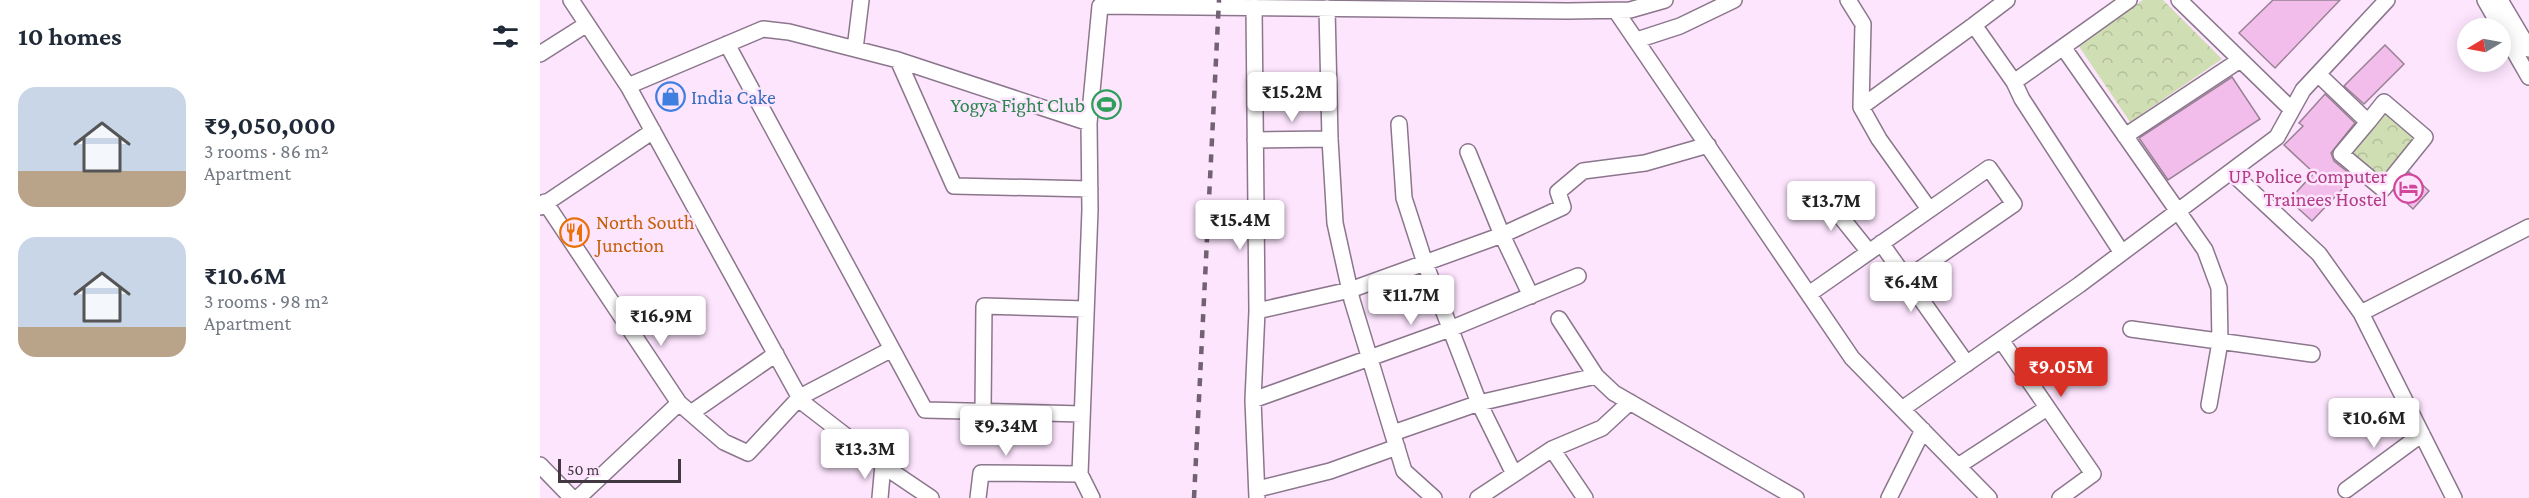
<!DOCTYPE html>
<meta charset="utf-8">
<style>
body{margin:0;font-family:"Crimson Pro",serif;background:#f2f2f3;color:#1f2937;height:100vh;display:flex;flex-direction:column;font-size:22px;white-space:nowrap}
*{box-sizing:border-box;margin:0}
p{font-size:20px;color:#747a83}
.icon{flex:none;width:33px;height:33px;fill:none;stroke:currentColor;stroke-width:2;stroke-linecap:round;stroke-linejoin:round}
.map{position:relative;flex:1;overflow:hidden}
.drawer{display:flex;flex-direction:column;background:#fff;width:540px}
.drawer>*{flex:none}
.needle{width:39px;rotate:260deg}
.buttons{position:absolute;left:1917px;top:18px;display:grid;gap:12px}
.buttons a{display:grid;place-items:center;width:54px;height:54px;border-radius:50%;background:#fff;box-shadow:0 3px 15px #0003;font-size:30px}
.scale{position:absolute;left:18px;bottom:15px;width:123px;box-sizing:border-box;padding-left:6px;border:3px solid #423842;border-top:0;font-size:16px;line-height:21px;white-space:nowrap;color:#423842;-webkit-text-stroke:4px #fde5fe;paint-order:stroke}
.price{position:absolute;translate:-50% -51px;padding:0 14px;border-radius:6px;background:#fff;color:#222;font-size:20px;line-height:39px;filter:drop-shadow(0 2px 3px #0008)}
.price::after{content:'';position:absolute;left:50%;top:36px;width:18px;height:14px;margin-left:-9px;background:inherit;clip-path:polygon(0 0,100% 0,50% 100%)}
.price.current{background:#d93025;color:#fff}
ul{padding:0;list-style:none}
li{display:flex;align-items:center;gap:18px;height:150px;padding:0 18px}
li span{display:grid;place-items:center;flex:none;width:168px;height:120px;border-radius:18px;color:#555}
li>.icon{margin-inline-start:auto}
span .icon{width:72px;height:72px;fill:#fffc;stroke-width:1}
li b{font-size:26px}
h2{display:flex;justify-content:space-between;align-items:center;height:72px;padding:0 18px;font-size:26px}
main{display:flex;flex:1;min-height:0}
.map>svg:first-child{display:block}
</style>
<main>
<section class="drawer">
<h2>10 homes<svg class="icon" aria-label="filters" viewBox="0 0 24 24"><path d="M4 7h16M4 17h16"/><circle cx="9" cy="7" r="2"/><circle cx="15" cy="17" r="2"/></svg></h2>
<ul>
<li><span style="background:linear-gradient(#c9d6e8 70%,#b9a48a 0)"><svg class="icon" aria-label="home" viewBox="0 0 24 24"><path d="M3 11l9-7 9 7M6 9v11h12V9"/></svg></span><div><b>₹9,050,000</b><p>3 rooms · 86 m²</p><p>Apartment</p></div></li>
<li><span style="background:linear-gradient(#c9d6e8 75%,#b9a48a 0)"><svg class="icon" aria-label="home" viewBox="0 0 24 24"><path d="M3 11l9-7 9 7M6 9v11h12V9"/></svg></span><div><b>₹10.6M</b><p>3 rooms · 98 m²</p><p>Apartment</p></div></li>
</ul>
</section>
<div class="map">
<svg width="1989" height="498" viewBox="0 0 1989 498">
<defs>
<pattern id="forest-crowns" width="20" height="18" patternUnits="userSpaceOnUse" patternTransform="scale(1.5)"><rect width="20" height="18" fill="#cfdfb3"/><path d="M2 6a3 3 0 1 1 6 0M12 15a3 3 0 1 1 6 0" fill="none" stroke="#b3c09b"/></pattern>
</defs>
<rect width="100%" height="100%" fill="#fde5fe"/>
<path fill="url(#forest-crowns)" d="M1603 0H1623L1682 59 1590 122 1538 45Z
M1845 106 1881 137 1842 184 1806 153Z"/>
<path fill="#f3bdeb" stroke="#998195" stroke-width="1.5" d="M1733 0H1800L1735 68 1699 33Z
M1845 45 1864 64 1824 104 1804 86Z
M1692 77 1720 119 1628 180 1599 138Z
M1785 94 1815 123 1791 153 1794 161 1814 177 1772 221 1749 200 1774 173 1744 145 1763 126 1759 123Z
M1869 172 1889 191 1873 209 1854 191Z"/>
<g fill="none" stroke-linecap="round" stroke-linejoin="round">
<defs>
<path id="minor" d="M31 0 88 86 223 29 249 32 358 60 549 123 560 6 1028 11 1090 10 1125 0
M1308 0 1323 24 1321 107 1339 139 1389 209
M1639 0 1752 110
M1945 0 1989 77
M1960 0 1989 49
M714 7 717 311 713 400 717 498
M787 8 790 139 795 223 812 300 864 471 894 498
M1076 11 1312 358 1449 498
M1434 25 1467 0
M1097 40 1140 26 1194 0
M187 44 385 410 542 414
M1523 47 1665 250 1679 288 1680 342 1669 405
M315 49 321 0
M0 54 47 24
M358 60 414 186 550 189
M1778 74 1828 122 1801 154 1843 189 1885 137 1844 102 1828 122
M1474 82 1482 99 1582 253
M88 86 262 402 354 473 391 498
M1321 107 1434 25 1474 82 1589 0
M549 123 550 210 540 474 552 498
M859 124 864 198 885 263 939 403 974 474
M1585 136 1700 60
M715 140 790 139
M928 152 962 235 991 296
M1691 172 1779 254 1821 313 1914 498
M1280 191 1329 252
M5 202 139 403 184 442 208 453 260 397 352 349
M0 207 113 131
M1341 243 1427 364
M1269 294 1449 168 1474 204 1366 279
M717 311 810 290 962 235 1023 207 1018 192 1043 171 1105 163 1168 145
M1821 313 1989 227
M1019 319 1056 376 1074 393 1256 498
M1591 329 1772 354
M1461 340 1553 474 1520 498
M713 400 910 329 1038 276
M1362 409 1539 285 1737 137 1763 90 1847 0
M443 411 444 306 546 309
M151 413 236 354
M853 433 939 403 1056 376
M1012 449 1045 498
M0 465 32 498
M1418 466 1507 408
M718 489 790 471 857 447
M1806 490 1882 434
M38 498 139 403
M340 498 343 464
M438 498 441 473 540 474
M938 498 1012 449 1062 428 1090 402
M1349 498 1383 430"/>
</defs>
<use href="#minor" stroke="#8b768c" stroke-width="18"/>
<use href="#minor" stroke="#fff" stroke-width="15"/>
<path stroke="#706270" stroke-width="4.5" stroke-dasharray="8 8" stroke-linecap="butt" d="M654 498 679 0"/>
</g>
<defs>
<symbol id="shop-ring" viewBox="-11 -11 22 22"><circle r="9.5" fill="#fde5fe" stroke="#3f7fe0" stroke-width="1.5"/><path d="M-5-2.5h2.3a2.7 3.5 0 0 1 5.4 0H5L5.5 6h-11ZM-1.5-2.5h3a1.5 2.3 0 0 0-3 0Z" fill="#3f7fe0"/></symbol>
<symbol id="stadium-ring" viewBox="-11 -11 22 22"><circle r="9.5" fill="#fde5fe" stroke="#2e9e5b" stroke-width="1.5"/><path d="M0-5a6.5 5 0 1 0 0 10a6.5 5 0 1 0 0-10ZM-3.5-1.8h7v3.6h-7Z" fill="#2e9e5b"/></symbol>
<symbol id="hotel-ring" viewBox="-11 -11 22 22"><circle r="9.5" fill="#fde5fe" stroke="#d1479c" stroke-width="1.5"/><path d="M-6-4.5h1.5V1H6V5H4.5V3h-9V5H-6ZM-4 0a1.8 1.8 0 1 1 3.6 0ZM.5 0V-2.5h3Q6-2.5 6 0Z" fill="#d1479c"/></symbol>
<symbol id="restaurant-ring" viewBox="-11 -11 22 22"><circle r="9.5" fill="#fde5fe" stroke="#e8710a" stroke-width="1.5"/><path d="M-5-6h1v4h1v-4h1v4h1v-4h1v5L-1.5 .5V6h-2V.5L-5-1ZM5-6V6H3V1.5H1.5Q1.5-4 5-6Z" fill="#e8710a"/></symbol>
</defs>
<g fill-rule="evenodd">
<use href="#shop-ring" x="114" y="80" width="33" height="33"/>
<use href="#stadium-ring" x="550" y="88" width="33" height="33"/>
<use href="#hotel-ring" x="1852" y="172" width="33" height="33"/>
<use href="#restaurant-ring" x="18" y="216" width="33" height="33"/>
</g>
<g text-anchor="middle" stroke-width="5" stroke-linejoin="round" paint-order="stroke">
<g font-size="20" fill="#366cbe" stroke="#fde5fe" text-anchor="start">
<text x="151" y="104">India Cake</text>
</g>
<g font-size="20" fill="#27864d" stroke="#fde5fe" text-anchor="end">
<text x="545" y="112">Yogya Fight Club</text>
</g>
<g font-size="20" fill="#b23c85" stroke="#fde5fe" text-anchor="end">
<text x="1847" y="183">UP Police Computer<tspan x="1847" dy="23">Trainees Hostel</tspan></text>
</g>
<g font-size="20" fill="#c56008" stroke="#fde5fe" text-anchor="start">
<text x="56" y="229">North South<tspan x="56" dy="23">Junction</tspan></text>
</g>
</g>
</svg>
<div class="buttons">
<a><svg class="needle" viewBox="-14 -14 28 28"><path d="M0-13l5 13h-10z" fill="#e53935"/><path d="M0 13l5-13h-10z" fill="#747a83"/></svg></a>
</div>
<div class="scale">50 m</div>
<b class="price" style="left:752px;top:123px">₹15.2M</b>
<b class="price" style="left:1291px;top:232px">₹13.7M</b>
<b class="price" style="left:700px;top:251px">₹15.4M</b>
<b class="price" style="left:1371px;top:313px">₹6.4M</b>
<b class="price" style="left:871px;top:326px">₹11.7M</b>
<b class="price" style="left:121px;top:347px">₹16.9M</b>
<b class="price current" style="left:1521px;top:398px">₹9.05M</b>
<b class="price" style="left:1834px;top:449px">₹10.6M</b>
<b class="price" style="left:466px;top:457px">₹9.34M</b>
<b class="price" style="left:325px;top:480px">₹13.3M</b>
</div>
</main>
